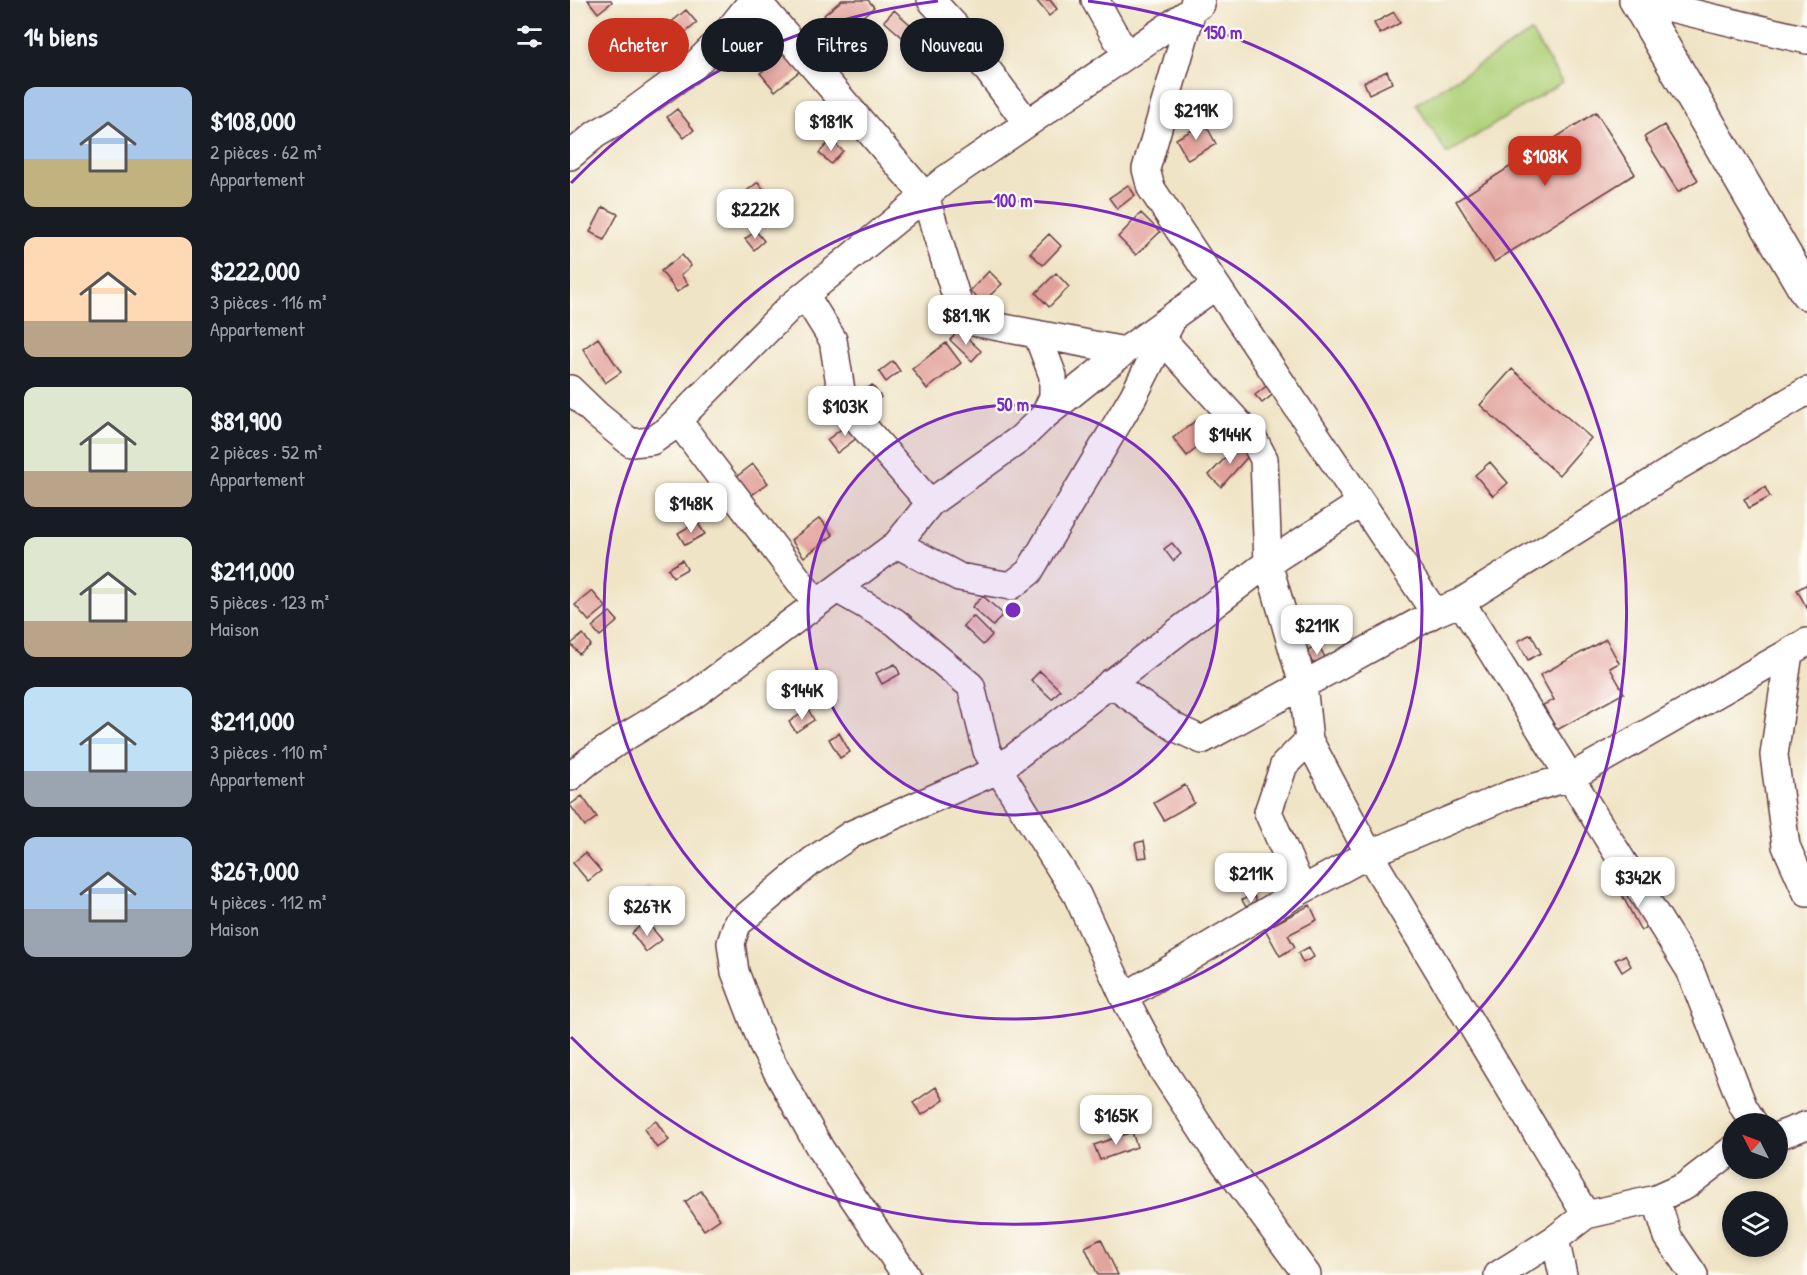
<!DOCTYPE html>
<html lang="fr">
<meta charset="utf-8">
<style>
body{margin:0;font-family:"Patrick Hand",sans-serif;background:#20242c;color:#f1f3f6;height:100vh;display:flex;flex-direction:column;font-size:22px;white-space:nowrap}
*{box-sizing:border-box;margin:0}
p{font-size:20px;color:#9ea1a6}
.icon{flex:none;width:33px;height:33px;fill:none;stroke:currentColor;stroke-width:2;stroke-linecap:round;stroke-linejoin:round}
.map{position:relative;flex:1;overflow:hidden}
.sheet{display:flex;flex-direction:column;background:#171b24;width:570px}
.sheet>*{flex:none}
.banner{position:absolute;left:18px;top:18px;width:570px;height:54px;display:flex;gap:12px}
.needle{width:39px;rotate:312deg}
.fabs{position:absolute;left:1152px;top:1113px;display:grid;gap:12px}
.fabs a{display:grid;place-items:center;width:66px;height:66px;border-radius:50%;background:#171b24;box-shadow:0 3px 9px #0003;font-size:30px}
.price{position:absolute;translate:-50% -51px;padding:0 14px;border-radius:12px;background:#fff;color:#222;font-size:20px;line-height:39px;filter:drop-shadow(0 2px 3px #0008)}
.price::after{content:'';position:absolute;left:50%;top:36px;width:18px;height:14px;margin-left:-9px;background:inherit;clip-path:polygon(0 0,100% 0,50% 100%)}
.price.active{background:#c8321e;color:#fff}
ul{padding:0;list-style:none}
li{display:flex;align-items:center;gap:18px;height:150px;padding:0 24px}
li span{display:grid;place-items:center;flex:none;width:168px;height:120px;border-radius:12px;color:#555}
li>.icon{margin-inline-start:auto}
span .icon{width:72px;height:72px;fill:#fffc;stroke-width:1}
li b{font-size:26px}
h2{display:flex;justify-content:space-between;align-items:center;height:72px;padding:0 24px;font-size:26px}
.pill{padding:0 21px;border-radius:27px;background:#171b24;box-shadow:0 3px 9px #0003;font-size:21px;line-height:54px}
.pill.active{background:#c8321e;color:#fff}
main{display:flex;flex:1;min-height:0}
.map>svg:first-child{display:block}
</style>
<main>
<section class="sheet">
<h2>14 biens<svg class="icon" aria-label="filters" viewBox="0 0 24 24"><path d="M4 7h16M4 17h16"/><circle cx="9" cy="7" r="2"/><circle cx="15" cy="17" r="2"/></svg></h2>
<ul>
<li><span style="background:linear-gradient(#a9c7e8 60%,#c2b280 0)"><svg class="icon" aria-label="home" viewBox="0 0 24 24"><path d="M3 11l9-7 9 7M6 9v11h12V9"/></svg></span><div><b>$108,000</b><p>2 pièces · 62 m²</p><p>Appartement</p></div></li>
<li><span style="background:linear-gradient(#ffd9b3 70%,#b9a48a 0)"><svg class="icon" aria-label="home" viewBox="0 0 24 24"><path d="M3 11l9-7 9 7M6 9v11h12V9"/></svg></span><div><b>$222,000</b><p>3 pièces · 116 m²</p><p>Appartement</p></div></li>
<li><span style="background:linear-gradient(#dfe7d0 70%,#b9a48a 0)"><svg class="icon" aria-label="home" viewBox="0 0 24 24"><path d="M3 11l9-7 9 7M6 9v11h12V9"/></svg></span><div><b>$81,900</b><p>2 pièces · 52 m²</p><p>Appartement</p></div></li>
<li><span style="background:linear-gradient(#dfe7d0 70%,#b9a48a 0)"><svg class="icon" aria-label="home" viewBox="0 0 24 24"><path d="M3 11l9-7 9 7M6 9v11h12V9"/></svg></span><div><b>$211,000</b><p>5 pièces · 123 m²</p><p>Maison</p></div></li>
<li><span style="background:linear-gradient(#bfe0f5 70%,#9aa5b1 0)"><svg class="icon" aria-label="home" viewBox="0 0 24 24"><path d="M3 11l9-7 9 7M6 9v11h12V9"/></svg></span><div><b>$211,000</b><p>3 pièces · 110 m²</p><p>Appartement</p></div></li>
<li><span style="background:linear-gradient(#a9c7e8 60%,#9aa5b1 0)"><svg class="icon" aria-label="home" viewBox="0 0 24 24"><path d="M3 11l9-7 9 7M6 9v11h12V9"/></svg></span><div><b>$267,000</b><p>4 pièces · 112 m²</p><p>Maison</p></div></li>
</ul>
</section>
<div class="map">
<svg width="1237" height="1275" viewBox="0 0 1237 1275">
<rect width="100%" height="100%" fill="#fdfcf7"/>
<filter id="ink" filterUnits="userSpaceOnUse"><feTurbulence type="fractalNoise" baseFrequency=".0167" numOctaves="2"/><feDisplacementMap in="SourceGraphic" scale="12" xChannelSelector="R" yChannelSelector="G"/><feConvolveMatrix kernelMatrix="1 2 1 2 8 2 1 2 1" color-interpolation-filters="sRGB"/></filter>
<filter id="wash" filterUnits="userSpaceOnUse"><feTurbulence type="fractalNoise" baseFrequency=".008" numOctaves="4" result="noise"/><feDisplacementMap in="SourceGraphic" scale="24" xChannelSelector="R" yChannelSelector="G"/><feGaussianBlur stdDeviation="1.35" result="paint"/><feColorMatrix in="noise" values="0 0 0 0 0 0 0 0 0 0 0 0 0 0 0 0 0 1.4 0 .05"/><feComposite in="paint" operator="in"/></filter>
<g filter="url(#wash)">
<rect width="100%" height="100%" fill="#f0e4c6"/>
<path fill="#afd078" stroke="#7c7852" stroke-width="1.5" d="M961 32 992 82 877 154 846 104Z"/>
<g id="blocks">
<path fill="#e2a09a" d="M18 0H41L42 2 28 13Z
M272 0H298L304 7 270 35 254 15Z
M466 0H480L487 9 479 16Z
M116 10 127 23 110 37 99 24Z
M324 10 342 26 332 37 314 21Z
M824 12 830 23 810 34 804 23Z
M215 53 230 71 205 91 190 73Z
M817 71 822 83 799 94 794 82Z
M107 109 124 130 114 138 97 117Z
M1026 112 1065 174 924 262 886 201Z
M635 123 646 144 618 160 606 139Z
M1094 125 1128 180 1108 192 1074 137Z
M261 140 273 151 261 164 249 153Z
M188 182 200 198 175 218 163 202Z
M558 185 565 195 547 209 539 198Z
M33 207 48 214 34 240 20 232Z
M571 213 590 232 566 255 548 237Z
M186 231 194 241 184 250 175 239Z
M479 234 491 246 473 265 460 253Z
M112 255 121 266 111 275 118 284 107 292 91 271Z
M419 271 432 284 412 303 400 291Z
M486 273 499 287 479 307 466 293Z
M389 330 411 351 402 361 380 340Z
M28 338 51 372 35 383 13 349Z
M376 343 391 363 357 389 342 369Z
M323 361 330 371 316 382 309 372Z
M942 369 1021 438 989 475 910 405Z
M703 381 710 389 692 403 685 395Z
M302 385 311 397 287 415 278 403Z
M628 419 642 436 617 456 603 438Z
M282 421 292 434 267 453 257 440Z
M669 443 681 453 651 487 639 475Z
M920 462 938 483 923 496 905 475Z
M183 464 198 483 175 500 161 481Z
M1195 487 1200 497 1179 508 1174 499Z
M250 518 263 535 234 557 221 540Z
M127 522 135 534 115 545 108 533Z
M602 543 611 554 603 561 594 549Z
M112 560 117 569 103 577 98 569Z
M1237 584V608L1227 590Z
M22 591 36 607 19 621 5 605Z
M413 596 433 614 423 626 402 607Z
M40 612 48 621 30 636 22 627Z
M403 616 422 635 413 645 393 626Z
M13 634 21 645 9 654 1 644Z
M961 634 971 653 958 660 948 641Z
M1036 639 1049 663 1040 668 1054 693 987 730 973 705 984 700 970 675Z
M748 644 757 661 745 667 736 651Z
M325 664 330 674 312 684 306 673Z
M470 671 490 690 482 699 461 680Z
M238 709 244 720 226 732 219 722Z
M269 733 280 752 270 758 259 739Z
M615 785 624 803 594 820 584 803Z
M12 796 27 817 15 826 0 805Z
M574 841 577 857 568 858 565 843Z
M15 853 31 871 18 881 3 863Z
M1064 886 1084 923 1071 931 1051 893Z
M79 887 91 901 81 908 69 894Z
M683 894 690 908 680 914 672 900Z
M61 903 70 915 62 921 53 908Z
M740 905 747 920 718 935 725 947 710 956 695 929Z
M76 921 92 940 76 952 62 933Z
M739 947 744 957 733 963 728 953Z
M1055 955 1061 966 1052 972 1045 960Z
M366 1087 374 1100 352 1115 343 1103Z
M86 1121 99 1140 87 1148 74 1129Z
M562 1132 567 1147 530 1160 524 1145Z
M131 1191 150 1219 134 1230 115 1202Z
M531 1239 548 1275H528L515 1247Z"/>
</g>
</g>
<g filter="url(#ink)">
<use href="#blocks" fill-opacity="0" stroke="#633d42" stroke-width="1.5"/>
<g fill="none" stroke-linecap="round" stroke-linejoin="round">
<defs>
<path id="minor" d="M186 0 355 196 389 306 403 322 555 351 645 286
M361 0 385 26 457 123
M525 0 556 55
M625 0 576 169 581 188 865 613 891 602 1120 970 1173 1106 1184 1124
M1067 0 1237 40
M0 156 26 134 54 118 121 69 155 35 183 0
M235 295 263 340 273 403 360 503
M592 339 684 440 694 459 698 563 733 685 739 740 714 765 698 812 732 890
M0 389 27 415 61 443 82 441 98 430 220 307 376 179 631 4
M474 416 555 351
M108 421 246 603
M327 544 389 577 441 586 459 572 563 397 600 324
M267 589 325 622 401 686 417 751 507 895 554 997 592 1069 643 1147 737 1275
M891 602 1105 468 1237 391
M1219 653 1204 755 1216 846 1237 893
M540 683 606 728 632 740 865 613
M739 740 799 854 1016 1215
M0 777 19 761 55 737 121 697 327 544 360 503 450 439 474 416 483 397V376L467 334
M554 997 732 890 799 854 941 794 1001 777 1237 642
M1208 1136 1237 1125
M1086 1199 1098 1237 1124 1275
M985 1239 993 1275
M336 1275 251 1150 194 1048 165 972 161 943 167 924 242 861 282 834 428 770 691 568 791 503
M928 1275 985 1239 1016 1215 1086 1199 1115 1186 1162 1150"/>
<path id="major" d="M1066 0 1237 293"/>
</defs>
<use href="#minor" stroke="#633d42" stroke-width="30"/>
<use href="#major" stroke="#633d42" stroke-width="36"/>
<use href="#minor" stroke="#fff" stroke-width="27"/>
<use href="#major" stroke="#fff" stroke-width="33"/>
</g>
</g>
<circle cx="443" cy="610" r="205" fill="#7b2cbf" fill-opacity=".12"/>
<g fill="none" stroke="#7b2cbf" stroke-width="3">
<circle cx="443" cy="610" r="205"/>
<circle cx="443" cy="610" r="409"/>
<path d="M1 183A614 614 0 0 1 368 1M518 1A614 614 0 1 1 1 1037"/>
</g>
<circle cx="443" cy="610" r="9" fill="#7b2cbf" stroke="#fdfcf7" stroke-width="3"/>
<g font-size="18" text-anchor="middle" font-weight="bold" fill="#7b2cbf" stroke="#fdfcf7" stroke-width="4.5" stroke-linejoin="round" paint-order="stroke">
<text x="653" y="39">150 m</text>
<text x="443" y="207">100 m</text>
<text x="443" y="411">50 m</text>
</g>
</svg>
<div class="fabs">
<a><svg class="needle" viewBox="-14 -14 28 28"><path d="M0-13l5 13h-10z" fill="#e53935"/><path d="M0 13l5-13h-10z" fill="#9ea1a6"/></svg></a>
<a><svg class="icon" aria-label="layers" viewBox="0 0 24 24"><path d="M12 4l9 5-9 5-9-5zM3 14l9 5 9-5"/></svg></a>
</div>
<b class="price" style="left:626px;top:141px">$219K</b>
<b class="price" style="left:261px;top:152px">$181K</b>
<b class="price active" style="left:975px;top:187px">$108K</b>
<b class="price" style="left:185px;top:240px">$222K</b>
<b class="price" style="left:396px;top:346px">$81.9K</b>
<b class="price" style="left:275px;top:437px">$103K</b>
<b class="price" style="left:660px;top:465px">$144K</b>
<b class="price" style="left:121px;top:534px">$148K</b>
<b class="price" style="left:747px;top:656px">$211K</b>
<b class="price" style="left:232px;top:721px">$144K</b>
<b class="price" style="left:681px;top:904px">$211K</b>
<b class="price" style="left:1068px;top:908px">$342K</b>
<b class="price" style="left:77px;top:937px">$267K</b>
<b class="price" style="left:546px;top:1146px">$165K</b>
<div class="banner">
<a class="pill active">Acheter</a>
<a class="pill">Louer</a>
<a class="pill">Filtres</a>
<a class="pill">Nouveau</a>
</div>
</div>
</main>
